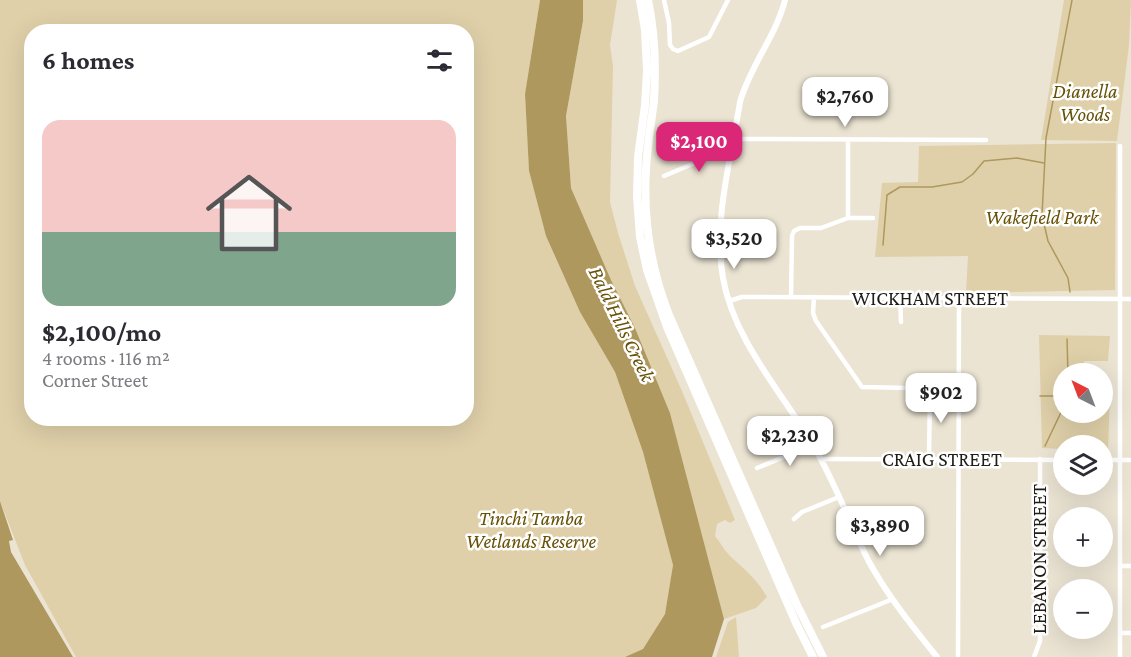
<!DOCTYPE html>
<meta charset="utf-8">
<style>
body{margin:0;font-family:"Crimson Pro",serif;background:#f7f7f7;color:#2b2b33;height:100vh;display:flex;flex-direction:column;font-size:22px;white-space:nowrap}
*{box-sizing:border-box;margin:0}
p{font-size:20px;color:#7c7c81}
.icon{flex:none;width:33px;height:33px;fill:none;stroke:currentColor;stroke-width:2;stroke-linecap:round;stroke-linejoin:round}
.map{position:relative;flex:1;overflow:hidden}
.drawer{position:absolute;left:24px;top:24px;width:450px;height:402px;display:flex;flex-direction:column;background:#fff;border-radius:24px;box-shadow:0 6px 24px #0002}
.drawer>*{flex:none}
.needle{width:39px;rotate:318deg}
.tools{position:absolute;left:1053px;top:363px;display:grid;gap:12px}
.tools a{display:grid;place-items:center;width:60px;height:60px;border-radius:50%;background:#fff;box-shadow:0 6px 24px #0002;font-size:30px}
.price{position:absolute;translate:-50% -51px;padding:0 14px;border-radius:12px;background:#fff;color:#222;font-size:20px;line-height:39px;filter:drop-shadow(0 2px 3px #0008)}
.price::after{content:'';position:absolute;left:50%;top:36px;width:18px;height:14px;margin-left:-9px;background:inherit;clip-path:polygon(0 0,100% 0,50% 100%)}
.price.current{background:#db2777;color:#fff}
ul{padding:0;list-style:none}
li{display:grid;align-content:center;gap:12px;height:318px;padding:0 18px}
li span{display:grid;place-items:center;height:186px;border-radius:18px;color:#555}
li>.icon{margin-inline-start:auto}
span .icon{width:108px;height:108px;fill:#fffc;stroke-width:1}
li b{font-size:26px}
h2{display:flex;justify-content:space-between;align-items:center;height:72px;padding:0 18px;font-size:26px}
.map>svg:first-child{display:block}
</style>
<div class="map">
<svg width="1131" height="657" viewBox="0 0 1131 657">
<rect width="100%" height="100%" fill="#ebe4d3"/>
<path fill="#dfd0a9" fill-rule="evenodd" d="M0 0H540L525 94 529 171 546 236 580 312 615 372 643 452 673 565 665 614 643 649 625 657H76L25 565 0 501ZM32 32H466V418H32Z
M583 0H617L610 45 613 66 610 202 618 233 635 286 682 391 735 520 730 523 725 520 717 524 715 536C720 542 724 550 730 556 744 569 757 579 767 597L756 608 724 619 670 413 635 328 611 280 571 188 566 116 583 21Z
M1064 0H1131L1129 45 1117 141 1041 140Z
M1116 143 1115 290 966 293 968 256 875 257 882 183 918 182 919 146Z
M1039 335 1110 336 1108 361H1084V373L1064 374V412H1102L1103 394H1110L1108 451 1103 450 1102 446H1064L1063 449 1042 448Z
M736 617 739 657H716L728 622Z"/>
<path fill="#ae985e" d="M540 0H583V21L566 116 571 188 611 280 635 328 670 413 724 619 712 657H625L643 649 665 614 673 565 643 452 615 372 580 312 546 236 529 171 525 94Z
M0 501 13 540 9 541 11 552 73 657H0Z"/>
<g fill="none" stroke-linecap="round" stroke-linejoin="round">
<path stroke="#ae985e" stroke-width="1.5" d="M883 245 887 195 900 187H932L962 182 973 174 984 161 1017 158 1044 163
M1070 292 1068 278 1048 241 1042 215 1046 138 1072 0
M1067 339 1068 374
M1040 396H1064
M1045 446 1064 406"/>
<path stroke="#fff" stroke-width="4.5" d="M664 0 669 23 670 45 673 49 678 51 709 37 728 0
M734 139 986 140
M1120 146V657
M664 176 728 149 732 150
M848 218V140
M791 297 792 236 794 231 800 228H821L848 218H873
M814 297 813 313 816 321 862 387 958 389
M900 298 901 322
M729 301 742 297 1131 299
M929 458 930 389
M821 459 1064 460
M1102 460H1131
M757 468 813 445
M794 519 802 512 839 497
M1120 566H1131
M823 627 893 599
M1121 633H1131
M958 657 959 298
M1034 657 1040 641V459"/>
<path stroke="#fff" stroke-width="6" d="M785 0C776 36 750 66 740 102 731 160 713 219 723 278 734 341 782 392 813 445 835 482 849 522 868 560 887 595 912 626 937 657"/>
<path stroke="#fff" stroke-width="8" d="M640 0 645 30 647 71 645 105 638 157 637 196 640 237 647 270 667 327 796 623 813 657
M648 0C655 33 656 68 654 101 651 124 647 147 646 170 643 220 651 269 669 315L797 605 823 657"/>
</g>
<g text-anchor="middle" stroke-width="5" stroke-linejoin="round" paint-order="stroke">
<g font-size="20" font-style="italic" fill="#675105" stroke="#fff">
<text x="1085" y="98">Dianella<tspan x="1085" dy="23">Woods</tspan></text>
<text x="1042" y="224">Wakefield Park</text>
<text x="531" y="525">Tinchi Tamba<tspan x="531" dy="23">Wetlands Reserve</tspan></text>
</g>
<g font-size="20" fill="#1f1d17" stroke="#fff">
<text x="930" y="305">WICKHAM STREET</text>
<text x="942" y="466">CRAIG STREET</text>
<text transform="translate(1039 559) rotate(-90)" y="7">LEBANON STREET</text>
</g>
<g font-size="21" font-style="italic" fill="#695208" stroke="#fff">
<text transform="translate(622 324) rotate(64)" y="7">Bald Hills Creek</text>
</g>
</g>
</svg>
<div class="tools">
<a><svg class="needle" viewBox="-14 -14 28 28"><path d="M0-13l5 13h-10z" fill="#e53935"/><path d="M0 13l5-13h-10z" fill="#7c7c81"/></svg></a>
<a><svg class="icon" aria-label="layers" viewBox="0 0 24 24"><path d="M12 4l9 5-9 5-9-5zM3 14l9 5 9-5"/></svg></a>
<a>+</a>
<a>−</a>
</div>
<b class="price" style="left:845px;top:128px">$2,760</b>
<b class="price current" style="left:699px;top:173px">$2,100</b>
<b class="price" style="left:734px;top:270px">$3,520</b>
<b class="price" style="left:941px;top:424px">$902</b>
<b class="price" style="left:790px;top:467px">$2,230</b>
<b class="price" style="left:880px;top:557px">$3,890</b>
<section class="drawer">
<h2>6 homes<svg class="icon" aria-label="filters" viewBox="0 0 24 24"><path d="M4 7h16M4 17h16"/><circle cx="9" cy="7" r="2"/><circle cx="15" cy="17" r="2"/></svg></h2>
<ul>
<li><span style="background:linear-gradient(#f6c9c9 60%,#7fa58c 0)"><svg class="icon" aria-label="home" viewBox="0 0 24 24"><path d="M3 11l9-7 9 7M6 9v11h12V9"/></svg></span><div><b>$2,100/mo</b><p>4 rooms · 116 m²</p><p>Corner Street</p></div></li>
</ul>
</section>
</div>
